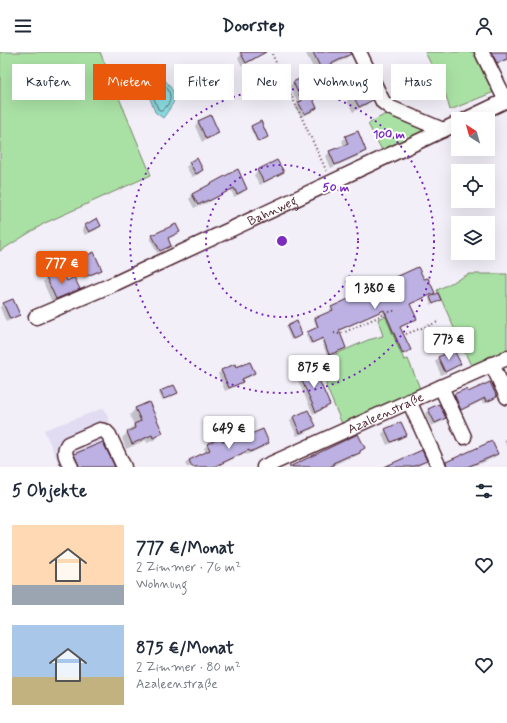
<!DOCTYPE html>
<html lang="de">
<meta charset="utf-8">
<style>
body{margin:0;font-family:Mynerve,sans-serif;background:#f6f6f7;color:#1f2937;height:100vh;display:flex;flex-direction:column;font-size:15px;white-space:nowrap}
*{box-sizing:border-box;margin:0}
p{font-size:13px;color:#747a83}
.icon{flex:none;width:22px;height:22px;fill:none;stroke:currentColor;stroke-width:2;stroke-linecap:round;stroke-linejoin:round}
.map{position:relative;height:415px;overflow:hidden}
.panel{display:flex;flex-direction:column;background:#fff;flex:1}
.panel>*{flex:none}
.hud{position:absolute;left:12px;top:12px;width:483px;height:36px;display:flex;gap:8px}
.needle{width:26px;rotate:323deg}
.fabs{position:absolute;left:451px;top:60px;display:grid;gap:8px}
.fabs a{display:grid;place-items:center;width:44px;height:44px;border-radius:0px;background:#fff;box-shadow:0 4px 16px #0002;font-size:20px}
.price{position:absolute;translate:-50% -34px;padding:0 9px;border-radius:4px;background:#fff;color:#222;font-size:13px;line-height:26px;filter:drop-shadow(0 1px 2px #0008)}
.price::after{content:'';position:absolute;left:50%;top:24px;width:12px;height:9px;margin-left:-6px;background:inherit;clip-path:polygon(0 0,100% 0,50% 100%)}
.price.on{background:#ea580c;color:#fff}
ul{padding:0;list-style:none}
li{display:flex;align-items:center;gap:12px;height:100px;padding:0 12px}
li span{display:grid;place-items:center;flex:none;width:112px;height:80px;border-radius:0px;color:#555}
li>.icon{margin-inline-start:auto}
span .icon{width:48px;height:48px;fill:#fffc;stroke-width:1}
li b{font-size:17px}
h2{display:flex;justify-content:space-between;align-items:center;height:48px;padding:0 12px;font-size:17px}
.chip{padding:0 14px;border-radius:0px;background:#fff;box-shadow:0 4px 16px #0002;font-size:14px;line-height:36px}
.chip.on{background:#ea580c;color:#fff}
header{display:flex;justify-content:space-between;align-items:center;height:52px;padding:0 12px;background:#fff;font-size:18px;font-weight:800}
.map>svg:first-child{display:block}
</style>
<header><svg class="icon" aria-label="menu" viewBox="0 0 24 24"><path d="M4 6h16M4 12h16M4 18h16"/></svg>Doorstep<svg class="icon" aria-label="person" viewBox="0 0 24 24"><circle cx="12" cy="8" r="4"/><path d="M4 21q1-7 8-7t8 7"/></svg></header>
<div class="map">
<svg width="507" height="415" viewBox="0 0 507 415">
<rect width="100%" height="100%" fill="#f2eff9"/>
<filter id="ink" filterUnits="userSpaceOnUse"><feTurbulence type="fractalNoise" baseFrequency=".025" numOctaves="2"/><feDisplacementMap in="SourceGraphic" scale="8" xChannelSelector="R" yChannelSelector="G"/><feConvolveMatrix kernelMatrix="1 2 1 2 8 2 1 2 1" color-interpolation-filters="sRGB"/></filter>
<g filter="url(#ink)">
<path fill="#e2dcf2" d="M104 356 129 415H60L44 378Z"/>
<path fill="#a9e1a4" stroke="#7a8068" d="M0 0H100L151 123 45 171 0 199Z
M425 0H476L494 40 450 58 441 26 433 16Z
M389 60 430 78 383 100 368 72Z
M469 222H507V299L473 314 472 316 437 238Z
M386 264 404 308 408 307 421 339 343 374 326 334 329 305 368 288 383 284 378 267Z"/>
<path fill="#89dbe0" stroke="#709098" d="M158 27 165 28C180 46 175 49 163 66L155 60 147 38 150 33Z"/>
<path fill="#0003" d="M245 0H257L259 3 255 7 242 14 238 6Z
M305 0H350V2L345 7 316 21Z
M486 0H507V8L494 14Z
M343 24 371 48 366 53 353 60 337 30Z
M293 31 316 56 312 60 301 65 295 55 298 52 290 34Z
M425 37H438L429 45 425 43 424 39Z
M211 64 218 81 215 84 202 90 195 74 198 70Z
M252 75 267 85 257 90 250 76Z
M346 85 365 99 361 103 331 116 326 104 330 100 344 94 342 89Z
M190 111 202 118 199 122 192 125 186 115Z
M238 119 246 137 242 141 234 145 231 138 205 152V151L194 156 189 147 193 143Z
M258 119H282L279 123 260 133 254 123Z
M86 173 100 174 96 178 85 183 82 177Z
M178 180 175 183 167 187 170 193 167 196 157 201 150 186 153 184Z
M79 208 100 217 97 221 83 227 76 211Z
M61 219 66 230 78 237 75 241 52 250 43 230 46 226Z
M432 242 409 252 416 267 414 269 400 275 409 298 401 303 382 259 338 279 345 296 343 298 327 304 321 287 310 292 306 283 308 281 317 277 314 268 315 266 331 260 330 257 332 256Z
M430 245 438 249 431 253 429 247Z
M4 252 19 263 15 266 6 270 0 255Z
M296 271 301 283 291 288 286 276Z
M453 299 460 312 456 315 441 323 435 310 438 306Z
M234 313 236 317 254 321 250 325 242 328V329L238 333 225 339 218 322 221 319Z
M299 321 329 353 326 356 313 362 296 324Z
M466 338 467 342 496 344 493 348 483 352 482 349 457 360 451 347 454 343Z
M161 339 175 342 162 348 159 341Z
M148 352 161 381 156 387 147 391 146 388 126 397 122 386 129 379V378L134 373 130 363 135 357Z
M429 358 445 366 441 370 431 374 425 362Z
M293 365 315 374 311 378 297 384 290 369Z
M401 371 406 382 402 386 387 393 382 382 386 378Z
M507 386V395L504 388Z
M222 391H268L264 395 246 403 245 401 216 415H187L185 412 189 408 206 401 204 396 207 393Z
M364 396 356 404 348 407V406L330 415H290Z
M497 402 493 406 480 412V411L470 415H444V414L447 410Z
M75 403 113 415H70L68 410Z
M426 408 422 412 415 415H388Z"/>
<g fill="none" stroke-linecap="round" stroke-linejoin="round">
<path stroke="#636a73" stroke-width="1" d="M159 31 164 32C173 43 172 50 162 59L158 57 151 39 153 35Z"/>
</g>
<path fill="#bcb1e2" stroke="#4a1f2b" d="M240 0H266L246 11Z
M313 0H351V2L321 17Z
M491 0H507V7L497 11Z
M357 16 373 48 359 55 342 23Z
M303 25 317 56 305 62 298 50 302 49 293 30Z
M428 34 440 37 431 44 426 42 425 36Z
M211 63 219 81 206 87 198 69Z
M261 69 268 85 258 90 251 74Z
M358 79 366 99 335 113 329 99 348 92 345 84Z
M197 106 203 118 196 122 189 110Z
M277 108 284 120 264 130 257 118Z
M238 117 247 137 237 142 234 136 209 149 208 148 198 153 192 142Z
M97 166 101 174 89 180 85 173Z
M176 172 180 180 168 186 171 194 160 199 152 183Z
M94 200 102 218 87 224 79 207Z
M418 215 424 227 428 226 435 241 410 252 417 267 400 275 411 298 403 302 384 258 339 278 346 296 329 303 323 286 312 291 307 280 318 275 315 266 333 258 331 255Z
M62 218 67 229 74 225 80 237 56 247 46 225Z
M438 241 441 248 433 252 430 245Z
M13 247 20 263 10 267 3 251Z
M297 269 302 283 293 287 287 274Z
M454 298 461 312 445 320 438 305Z
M250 310 255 321 242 327 243 330 229 336 221 318 235 312 236 315Z
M313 314 330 353 316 360 298 320Z
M490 330 497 345 486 350 485 346 461 358 454 342 466 337 468 340Z
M174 333 178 341 164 347 160 339Z
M149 350 163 381 153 386 152 383 132 392 127 380 135 376 134 372 141 369 135 356Z
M439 352 446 366 435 371 428 357Z
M308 358 316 374 300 381 293 365Z
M401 370 407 383 391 390 385 377Z
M263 377 269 391 250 400 249 398 214 415H192L189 408 210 398 207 392 221 385 223 390 238 385 239 387Z
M358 382 365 396 360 399V401L352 404 351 403 333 411 334 413 329 415H289Z
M492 389 498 402 467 415H447L446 410Z
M103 390 115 415H79L74 402Z
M422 398 427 409 412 415H384Z"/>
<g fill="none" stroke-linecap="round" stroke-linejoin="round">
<defs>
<g id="minor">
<path d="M359 0 383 50 391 56 443 78"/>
<path d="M482 0 506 49"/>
<path d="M467 67 507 48"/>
<path id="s1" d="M36 265 116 231 458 71"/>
<path d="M492 312 507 345"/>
<path d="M441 335 464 385"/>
<path d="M409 349 439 415"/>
<path d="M71 415C67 406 62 401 68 392L100 378 105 379 109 383 124 415"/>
<path id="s2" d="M264 415 441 335 507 306"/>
</g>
</defs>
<use href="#minor" stroke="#4a1f2b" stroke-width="17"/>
<path stroke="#4a1f2b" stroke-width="2" stroke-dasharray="1 3" stroke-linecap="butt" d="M272 2 327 120
M334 281 339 282 345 280 389 260 393 259H396
M406 282 438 270"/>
<use href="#minor" stroke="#fff" stroke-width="14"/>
</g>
</g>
<g fill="none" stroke="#7b2cbf" stroke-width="2" stroke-dasharray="2 4">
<circle cx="282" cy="189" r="76"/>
<circle cx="282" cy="189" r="152"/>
</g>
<g text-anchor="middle" stroke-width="4" stroke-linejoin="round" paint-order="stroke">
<g font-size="13" fill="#4a1f2b" stroke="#fff">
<text dy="5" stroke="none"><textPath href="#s1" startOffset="259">Bahnweg</textPath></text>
<text dy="5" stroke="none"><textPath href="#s2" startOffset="133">Azaleenstraße</textPath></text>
</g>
</g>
<circle cx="282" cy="189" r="6" fill="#7b2cbf" stroke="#fff" stroke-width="2"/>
<g font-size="12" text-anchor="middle" font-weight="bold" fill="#7b2cbf" stroke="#fff" stroke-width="4" stroke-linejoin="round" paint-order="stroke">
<text x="389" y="86">100 m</text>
<text x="336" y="139">50 m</text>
</g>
</svg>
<div class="fabs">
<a><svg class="needle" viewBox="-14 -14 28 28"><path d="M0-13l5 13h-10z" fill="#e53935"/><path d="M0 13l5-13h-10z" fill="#747a83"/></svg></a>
<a><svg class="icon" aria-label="locate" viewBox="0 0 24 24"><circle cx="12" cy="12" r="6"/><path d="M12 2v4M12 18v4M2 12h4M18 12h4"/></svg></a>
<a><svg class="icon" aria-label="layers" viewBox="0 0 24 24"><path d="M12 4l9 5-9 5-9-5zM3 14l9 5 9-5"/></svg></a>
</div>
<b class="price on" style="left:62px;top:233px">777 €</b>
<b class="price" style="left:375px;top:258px">1 380 €</b>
<b class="price" style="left:449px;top:309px">773 €</b>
<b class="price" style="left:314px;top:337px">875 €</b>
<b class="price" style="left:229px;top:398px">649 €</b>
<div class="hud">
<a class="chip">Kaufen</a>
<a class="chip on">Mieten</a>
<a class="chip">Filter</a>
<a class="chip">Neu</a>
<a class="chip">Wohnung</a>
<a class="chip">Haus</a>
</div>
</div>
<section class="panel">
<h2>5 Objekte<svg class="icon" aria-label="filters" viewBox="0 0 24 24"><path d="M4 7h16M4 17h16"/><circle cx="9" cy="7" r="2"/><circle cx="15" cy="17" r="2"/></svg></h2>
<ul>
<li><span style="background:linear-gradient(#ffd9b3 75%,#9aa5b1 0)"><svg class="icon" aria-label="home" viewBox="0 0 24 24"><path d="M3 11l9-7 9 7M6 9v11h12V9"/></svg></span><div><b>777 €/Monat</b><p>2 Zimmer · 76 m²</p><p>Wohnung</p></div><svg class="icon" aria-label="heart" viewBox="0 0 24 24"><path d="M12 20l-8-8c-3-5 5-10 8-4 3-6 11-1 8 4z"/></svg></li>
<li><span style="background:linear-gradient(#a9c7e8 65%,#c2b280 0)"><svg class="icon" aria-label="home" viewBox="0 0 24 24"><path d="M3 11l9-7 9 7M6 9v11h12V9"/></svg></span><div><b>875 €/Monat</b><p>2 Zimmer · 80 m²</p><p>Azaleenstraße</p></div><svg class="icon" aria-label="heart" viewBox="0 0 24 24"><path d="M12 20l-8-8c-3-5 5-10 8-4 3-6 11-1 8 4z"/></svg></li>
</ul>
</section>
